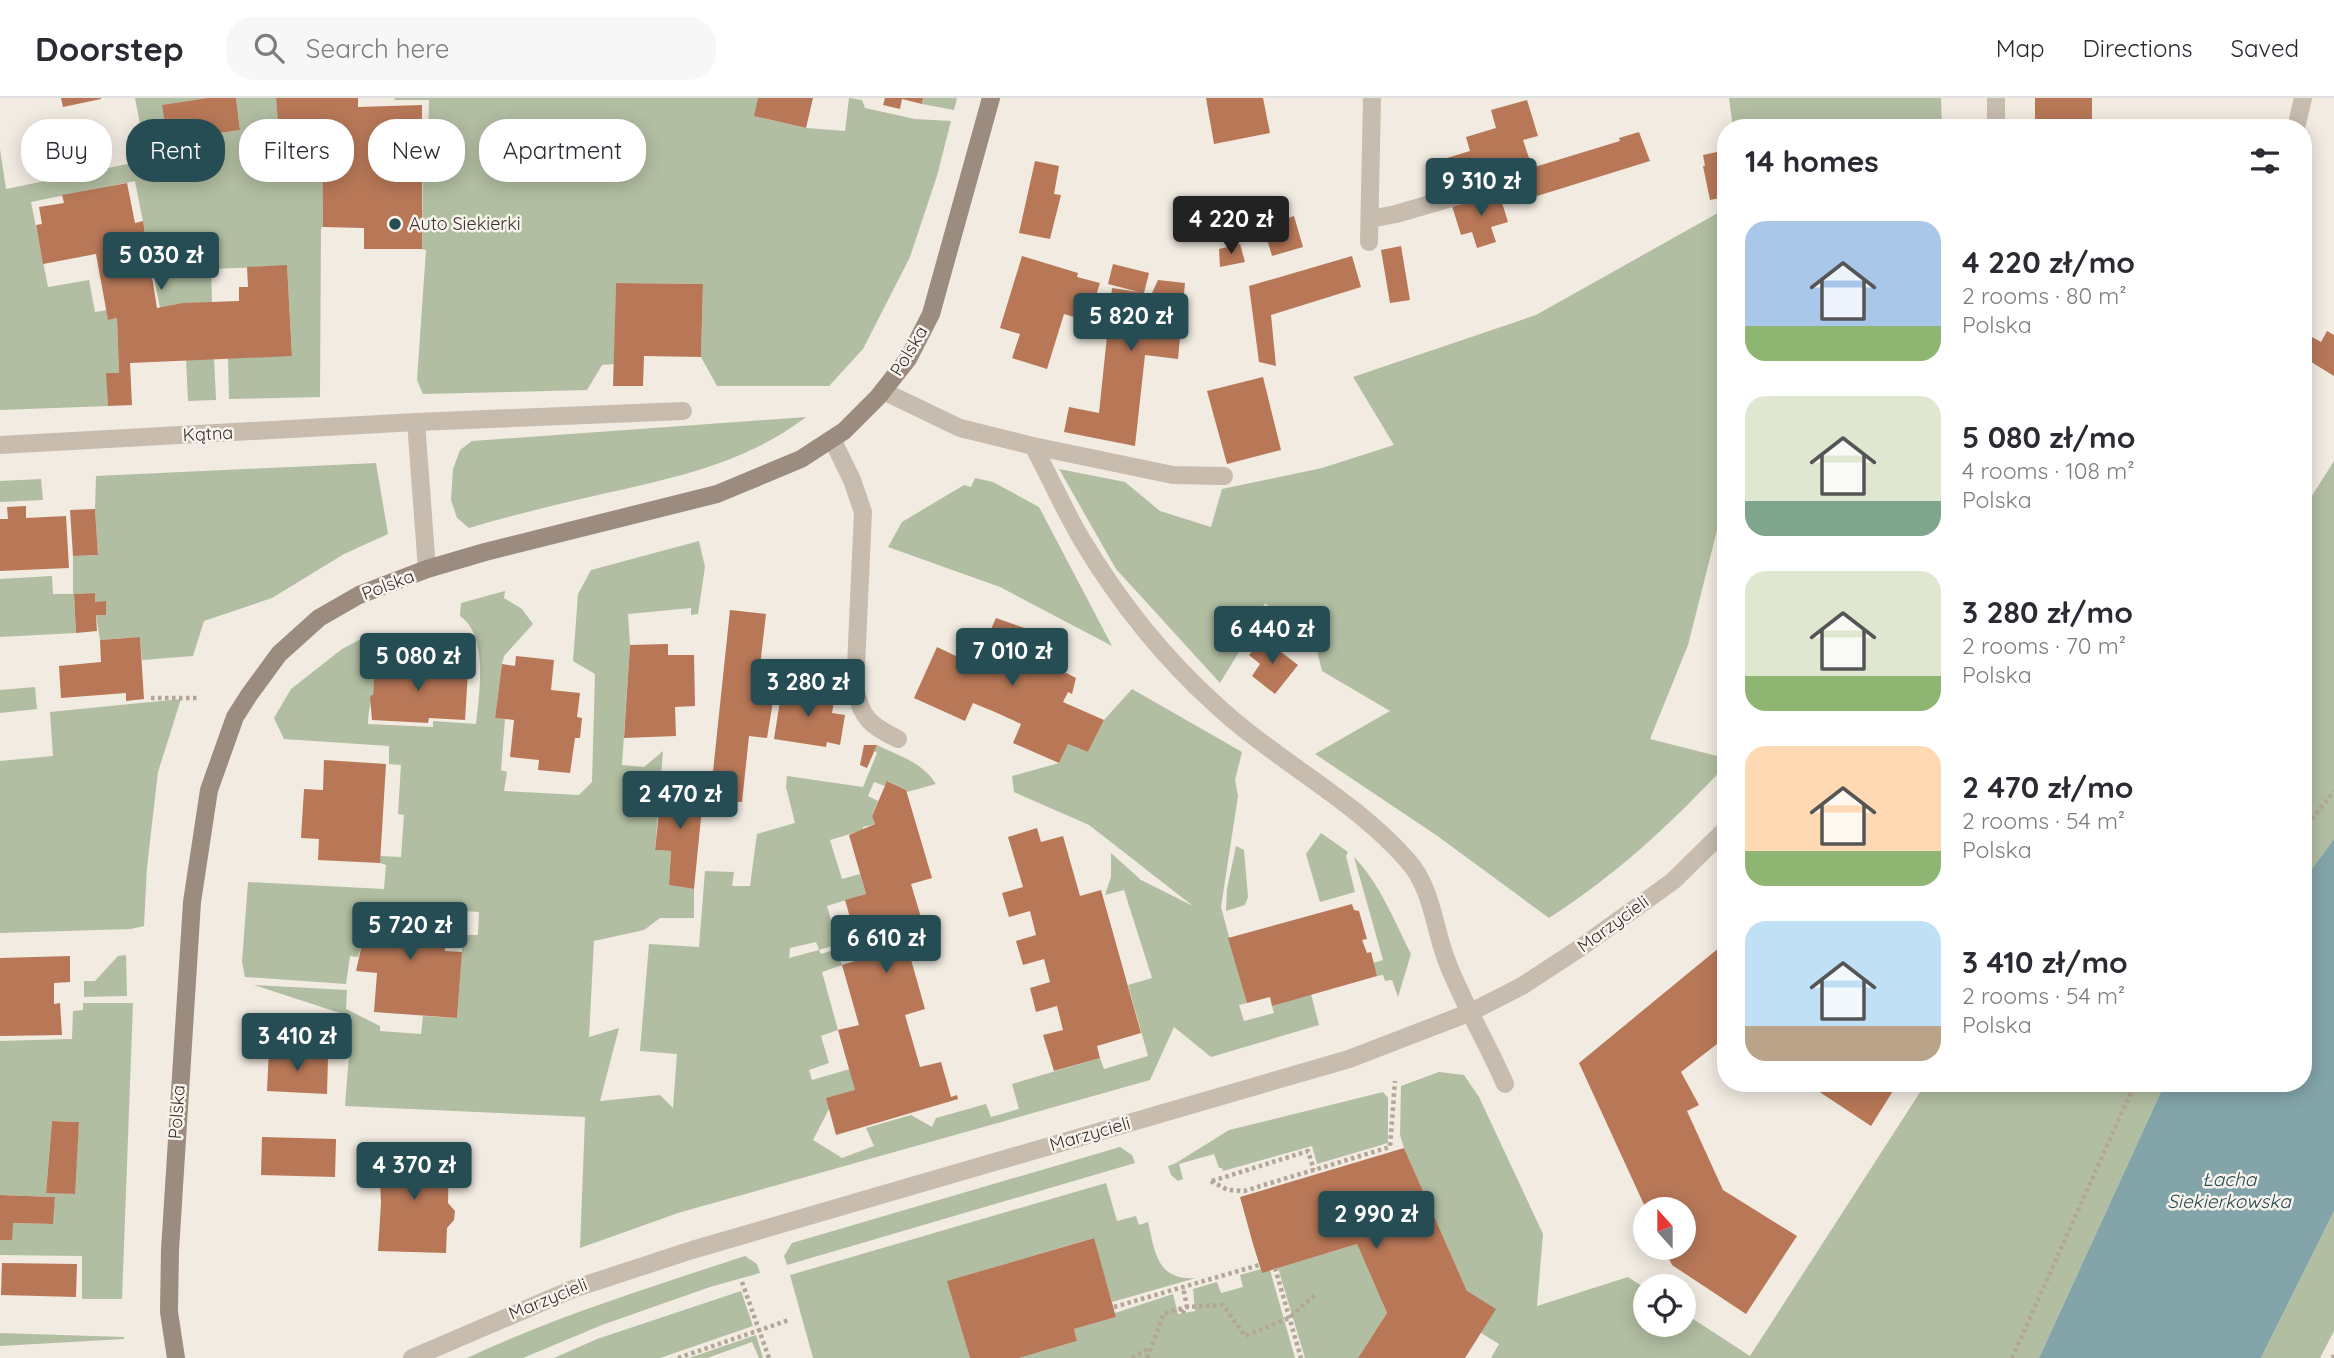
<!DOCTYPE html>
<meta charset="utf-8">
<style>
body{margin:0;font-family:Quicksand,sans-serif;background:#f7f7f7;color:#2b2b33;height:100vh;display:flex;flex-direction:column;font-size:26px;white-space:nowrap}
*{box-sizing:border-box;margin:0}
p{font-size:23px;color:#7c7c81}
.icon{flex:none;width:38px;height:38px;fill:none;stroke:currentColor;stroke-width:2;stroke-linecap:round;stroke-linejoin:round}
.map{position:relative;flex:1;overflow:hidden}
.sheet{position:absolute;left:1717px;top:21px;width:595px;height:973px;display:flex;flex-direction:column;background:#fff;border-radius:28px;box-shadow:0 4px 18px #0003}
.sheet>*{flex:none}
.hud{position:absolute;left:21px;top:21px;width:665px;height:63px;display:flex;gap:14px}
.needle{width:46px;rotate:339deg}
.fabs{position:absolute;left:1633px;top:1099px;display:grid;gap:14px}
.fabs a{display:grid;place-items:center;width:63px;height:63px;border-radius:50%;background:#fff;box-shadow:0 4px 18px #0003;font-size:35px}
.price{position:absolute;translate:-50% -60px;padding:0 16px;border-radius:7px;background:#264d54;color:#fff;font-size:23px;line-height:46px;filter:drop-shadow(0 2px 4px #0008)}
.price::after{content:'';position:absolute;left:50%;top:42px;width:21px;height:16px;margin-left:-10px;background:inherit;clip-path:polygon(0 0,100% 0,50% 100%)}
.price.current{background:#222;color:#fff}
ul{padding:0;list-style:none}
li{display:flex;align-items:center;gap:21px;height:175px;padding:0 28px}
li span{display:grid;place-items:center;flex:none;width:196px;height:140px;border-radius:21px;color:#555}
li>.icon{margin-inline-start:auto}
span .icon{width:84px;height:84px;fill:#fffc;stroke-width:1}
li b{font-size:30px}
h2{display:flex;justify-content:space-between;align-items:center;height:84px;padding:0 28px;font-size:30px}
.chip{padding:0 24px;border-radius:28px;background:#fff;box-shadow:0 4px 18px #0003;font-size:24px;line-height:63px}
.chip.current{background:#264d54;color:#fff}
header{display:flex;align-items:center;gap:42px;box-sizing:border-box;height:98px;padding:0 35px;background:#fff;border-bottom:2px solid #e1e1e2}
header strong{font-size:33px}
nav{display:flex;gap:38px;margin-inline-start:auto;font-size:24px}
.search{width:490px;height:63px;background:#f7f7f7;display:flex;align-items:center;gap:18px;box-sizing:border-box;padding:0 24px;border-radius:28px;color:#7c7c81;font-size:26px}
.map>svg:first-child{display:block}
</style>
<header>
<strong>Doorstep</strong>
<div class="search"><svg class="icon" aria-label="search" viewBox="0 0 24 24"><circle cx="10" cy="10" r="6"/><path d="M15 15l6 6"/></svg>Search here</div>
<nav><a>Map</a><a>Directions</a><a>Saved</a></nav>
</header>
<div class="map">
<svg width="2334" height="1260" viewBox="0 0 2334 1260">
<rect width="100%" height="100%" fill="#f1ebe1"/>
<path fill="#b2bea2" fill-rule="evenodd" d="M135 0H207L163 7 169 43 240 32 236 0H276L278 26 322 24 323 129 321 130 320 299 229 301 228 260 292 257 287 168 211 171 212 204 160 210 135 83 31 104 48 189 89 182 95 214 107 212 108 222 117 220 119 275H107L108 308 0 312V51L6 91 147 62Z
M395 0H758L755 18 806 30 845 33 849 0 862 2 865 10 915 21 951 23 937 78 910 159 863 251 829 288H717L701 259 703 186 616 185 614 266 602 267 587 292 423 296 417 282 426 152 422 151 423 46H428L429 2H394Z
M923 0H957L954 12 922 6Z
M1729 0H1941L1942 30H1733Z
M1725 111V401L1688 547 1650 641 1725 660V668C1672 725 1615 778 1549 820L1436 737 1315 656 1390 613 1322 573 1315 545 1265 505 1253 531 1220 585 1116 471 1059 371 1125 384 1160 413 1211 429 1222 391 1322 370 1394 347 1353 279 1536 217Z
M214 260 216 302 188 303 186 261Z
M806 319C745 366 672 380 598 397 555 407 512 417 469 430L457 420 451 402 453 371 460 352 472 343Z
M2334 363V741L2303 783V412Z
M376 365 388 436 344 456 272 500 204 523 193 558 142 562 140 539 100 542 96 517H106V504H95L94 495 74 496 76 535 0 539V481L52 478 53 496H73V458L98 457 95 411 96 378Z
M975 380 993 384 1039 409 1112 548 1000 489 888 449 902 424 964 387 971 389Z
M41 381 43 402 0 404V383Z
M699 443 705 469 698 516 691 517V510L628 516 630 547 622 667 644 669 663 653 655 752 671 753 669 787 694 791V820H660L644 832 594 843 589 939 619 930 600 1003 660 997 673 1010 677 956 640 953 649 846 699 849 705 773 734 774 732 788H750L757 736 795 725 786 689 787 678 863 689 877 655 874 653 877 647C899 658 922 664 936 686L907 694 906 692 888 683 885 688 874 684 868 698 878 703 872 717 875 726 863 729V732L830 742 842 781 860 776 866 796 827 808 838 846 819 852 821 856 837 851 842 867 822 874 838 932 821 938 829 965 809 972 812 982 850 971 855 992 829 1011 813 1042 842 1060 874 1048 866 1030 911 1017 932 1029 936 1020 986 1006 991 1019 1019 1011 1012 986 1100 960 1104 971 1148 958 1128 887 1152 880 1124 792 1105 797 1111 779V755L1141 782 1193 808 1089 727 1014 694 1012 678 1059 665 1068 646 1088 654 1104 622 1132 591 1242 654 1235 682 1238 698 1221 809 1247 905 1239 907 1244 923 1274 915 1272 908 1311 896 1319 927 1211 959 1174 929 1150 982 678 1115 580 1150 585 1019 345 1008 352 919 254 887 347 892 346 911 380 928V933L421 936 423 918 457 920 463 837H478L479 814 448 812 447 814 364 808 363 830 359 833 358 841 362 846 358 859 350 858 346 886 245 879 242 864 248 784 384 791 386 767 380 765V758L401 759 404 717 398 716 401 667 389 666V648L284 641 274 620 291 591 342 551 365 539C369 550 374 561 375 572 376 592 368 606 368 626L433 629V623L476 626C479 596 489 538 460 518L461 505 505 493 504 500 522 511 533 526 504 558 502 566 495 620 505 621 501 672 507 674 504 693 579 697 592 684 595 576 573 563 578 496 591 472ZM816 844 819 852 789 860 790 850Z
M35 589 37 611 0 615V592Z
M181 601 158 674 147 769 144 828 131 831 0 835V663L53 658 50 614Z
M1321 735 1348 754 1346 758 1355 794 1320 804 1306 756Z
M1236 748 1244 752 1248 799 1245 807 1226 813 1227 791Z
M1354 759C1380 786 1394 822 1411 856L1398 899 1392 882 1385 883 1383 877 1377 878 1373 865 1383 862Z
M126 857 127 898 84 899V883H95L118 858Z
M83 905H133L122 1201H82V1158L0 1157V1142L13 1125 52 1126 55 1099 0 1097V943L72 941 73 913 83 912ZM52 1023 79 1024 74 1096 46 1094Z
M1439 974 1464 977 1479 999 1543 1136 1537 1208 1628 1179 1645 1190V1227H1684V1215L1750 1258 1926 985H2165L2039 1260H1491L1499 1246 1481 1235 1467 1193 1404 1050 1400 1037 1401 988Z
M1383 994 1388 1000V1045L1317 1066 1312 1048 1223 1073 1222 1070H1219L1214 1056 1179 1066 1183 1081 1178 1083 1171 1077 1168 1068 1176 1065 1229 1032Z
M1120 1049 1132 1057 1135 1065 787 1167 784 1158 792 1145Z
M1106 1085 1117 1123 1136 1118 1139 1127 1148 1124C1155 1154 1157 1183 1196 1180L1112 1204 1093 1140 948 1183 970 1260H813L790 1177Z
M2334 1113V1233L2320 1260H2261Z
M1357 1146 1387 1215 1358 1260H1305L1278 1170Z
M745 1158 757 1166 760 1175 710 1189 602 1227 523 1260H467C557 1218 651 1189 745 1158Z
M1261 1171 1262 1174 1270 1172 1295 1260H1019L1077 1243 1074 1231 1116 1219 1115 1215 1173 1196 1178 1216 1195 1213 1193 1191 1217 1184 1221 1195 1243 1189 1240 1177Z
M741 1193 753 1228 660 1260H554L597 1241Z
M0 1235 124 1239V1241L0 1248Z
M756 1237 763 1260H759L752 1244 707 1260H689Z"/>
<path fill="#83a5aa" d="M2334 741V1113L2261 1260H2039L2165 985H2303V783Z"/>
<path fill="#b87858" d="M61 0H101V1L63 9Z
M207 0H236L240 32 168 43 162 7Z
M276 0H358V9L422 7V151H364V130L323 129 322 24 278 26Z
M758 0H813L806 30 754 18Z
M885 0H923L922 6 902 1 900 11 883 7Z
M1206 0H1263L1270 35 1214 46Z
M2035 0H2092V28L2035 29Z
M1527 2 1538 38 1523 42 1529 60 1441 85 1434 64 1470 53 1466 39 1496 30 1491 12Z
M1639 34 1650 63 1537 98 1534 91H1506L1502 77 1528 71 1620 43 1619 40Z
M1726 52V99L1710 102 1703 68H1705L1703 57Z
M1035 63 1059 68 1054 96 1061 97 1050 141 1019 135Z
M127 85 135 125 143 123 157 210 183 205 239 203V189H248L247 169 287 167 292 258 130 265 132 307 108 308 106 275H119L117 220 108 222 96 156 43 166 36 127 42 126 39 109 64 105 62 97Z
M1499 95 1508 124 1491 129 1496 144 1477 150 1472 134 1461 137 1452 108Z
M1294 118 1303 149 1272 158 1263 128Z
M1240 146 1245 164 1220 169 1219 151Z
M1401 148 1410 202 1390 205 1381 152Z
M1022 158 1078 175 1077 179 1100 185 1088 223 1064 216 1047 271 1012 260 1020 236 1000 230Z
M1352 158 1361 189 1271 217 1276 268 1259 264 1249 188Z
M1113 166 1149 175 1144 195 1151 197 1148 224 1152 195 1158 182 1185 185 1178 261 1145 257 1135 348 1064 334 1069 309 1099 315 1112 190 1139 194 1108 186Z
M616 185 703 186 701 259 644 258 643 288H613Z
M2327 233 2334 237V278L2303 259V234L2321 244Z
M1263 279 1281 352 1227 366 1207 293Z
M26 408V420L66 418 69 470 0 473V421H8L7 409Z
M95 411 98 457 73 458 70 412Z
M95 495V504L106 503V517H96L97 533 76 535 74 496Z
M730 512 766 516 759 577 777 579 767 640 749 638 742 704 710 702Z
M996 520 1030 532 1063 549 1055 569 1076 580 1072 596 1068 594 1063 604 1104 622 1088 654 1068 646 1059 665 1013 645 1021 626 995 614 973 605 965 623 914 600 937 549 958 559 962 548 959 547 967 533 987 540Z
M140 539 144 601 126 603V595L61 600 59 568 101 564 100 542Z
M1263 540 1298 567 1275 596 1252 578 1260 566 1249 557Z
M668 546V557H694L695 608 675 609 676 638 624 640 630 547Z
M516 558 554 562 551 592 580 595 577 619 582 620 580 640H575L570 675 538 672 539 662 510 659 514 622 495 620 502 566 515 568Z
M392 559 428 562V572L468 574 465 622 429 620 428 625 372 622 370 599 373 596 375 570H391Z
M782 590 835 597 832 615 845 617 840 647 827 644 826 649 774 641Z
M864 647H877L867 670 860 667Z
M324 662 386 666 380 765 318 762 319 741 301 740 304 691 323 692Z
M887 683 906 692 932 780 911 786 929 846 908 851 925 911 905 917 920 969 941 964 951 999 957 997 958 1001 836 1037 826 1000 855 992 838 932 859 927 842 867 862 861 845 802 866 796 849 737 875 726 872 718Z
M662 685 704 689 694 791 669 787 671 753 655 752Z
M1037 730 1041 744 1063 738 1080 798 1101 792 1141 935 1097 948 1100 960 1054 973 1043 937 1063 932 1057 908 1036 914 1030 890 1050 884 1044 861 1023 867 1016 843 1036 837 1030 813 1009 819 1002 795 1023 789 1008 739Z
M1352 806 1354 812 1359 813 1367 841 1362 842 1367 855 1371 854 1377 878 1272 908 1270 899 1247 905 1228 840Z
M364 808 447 814 445 853 462 854 457 920 374 914 377 875 356 873 362 846 358 841 359 833 363 830Z
M1726 844V939L1681 974 1699 1007 1687 1013 1723 1092 1797 1138 1746 1216 1672 1167 1664 1150H1684V1111H1646L1579 965Z
M70 858V884L54 885V906L60 905 62 937 0 938V860Z
M269 950 291 951 290 958 328 959 327 996 267 993Z
M1806 985H1898L1871 1028Z
M52 1023 79 1024 75 1096 46 1095Z
M262 1039 336 1041 335 1079 261 1077Z
M1404 1050 1467 1193 1496 1211 1465 1260H1358L1387 1215 1357 1146 1262 1175 1253 1146 1240 1099Z
M377 1053 449 1055 448 1105 455 1113 454 1122 447 1130 446 1155 378 1153 381 1105 380 1081H377Z
M0 1097 55 1099 53 1126 13 1125 12 1142H0Z
M1094 1140 1116 1219 1074 1231 1077 1243 1019 1260H970L947 1183Z
M2 1165 77 1166 76 1199 1 1197Z"/>
<g fill="none" stroke-linecap="round" stroke-linejoin="round">
<path stroke="#b3a698" stroke-width="4.5" stroke-dasharray="3.5 3.5" stroke-linecap="butt" d="M151 600H197
M2303 732 2334 693
M1211 1083 1228 1092 1244 1093 1390 1049 1395 983
M1212 1083 1308 1053 1314 1072
M1275 1170 1301 1260
M742 1184 769 1260
M1114 1209 1259 1167
M1182 1215 1187 1209 1183 1189
M678 1260 789 1222
M1132 1260 1149 1250
M1147 1260 1164 1215 1187 1209 1223 1207 1245 1238 1289 1220 1317 1195
M2012 1260 2135 985
M2333 1260 2334 1257"/>
<path stroke="#c7bcae" stroke-width="18" d="M2296 30 2303 0
M1370 121 1396 116 1485 90
M1369 144 1372 0
M883 293 960 330 1033 348C1050 379 1064 412 1082 442 1118 502 1163 559 1215 606 1276 663 1353 700 1408 763 1432 790 1434 829 1446 861 1462 904 1487 944 1505 986
M416 324 683 313
M832 341 852 382 863 414 855 590C861 620 871 628 898 641
M1033 348 1173 377 1224 378"/>
<path stroke="#c7bcae" stroke-width="18" d="M1996 30V0
M0 347 416 324 427 471
M412 1260 573 1191 692 1152 1349 961 1471 914 1522 888 1580 850 1673 783 1726 731"/>
<path stroke="#9b8c7f" stroke-width="18" d="M176 1260 169 1214 170 1152 192 804 209 692 235 619 249 597 279 556 319 520 359 497 427 471 485 454 717 396 801 361 844 333 878 299 908 261 931 216 991 0"/>
</g>
<circle fill="#264d54" stroke="#f8f4ed" stroke-width="2.5" cx="395" cy="126" r="7"/>
<g text-anchor="middle" stroke-width="5" stroke-linejoin="round" paint-order="stroke">
<g font-size="18" fill="#37302b" stroke="#f8f4ed" text-anchor="start">
<text x="409" y="132">Auto Siekierki</text>
</g>
<g font-size="18" fill="#37302b" stroke="#f8f4ed">
<text transform="translate(909 253) rotate(-59)" y="6">Polska</text>
<text transform="translate(208 336) rotate(-3)" y="6">Kątna</text>
<text transform="translate(388 487) rotate(-21)" y="6">Polska</text>
<text transform="translate(1613 826) rotate(-36)" y="6">Marzycieli</text>
<text transform="translate(177 1014) rotate(-86)" y="6">Polska</text>
<text transform="translate(1090 1036) rotate(-16)" y="6">Marzycieli</text>
<text transform="translate(548 1201) rotate(-22)" y="6">Marzycieli</text>
</g>
<g font-size="19" font-style="italic" fill="#264d54" stroke="#f8f4ed">
<text x="2229" y="1088">Łacha<tspan x="2229" dy="22">Siekierkowska</tspan></text>
</g>
</g>
</svg>
<div class="fabs">
<a><svg class="needle" viewBox="-14 -14 28 28"><path d="M0-13l5 13h-10z" fill="#e53935"/><path d="M0 13l5-13h-10z" fill="#7c7c81"/></svg></a>
<a><svg class="icon" aria-label="locate" viewBox="0 0 24 24"><circle cx="12" cy="12" r="6"/><path d="M12 2v4M12 18v4M2 12h4M18 12h4"/></svg></a>
</div>
<b class="price" style="left:1481px;top:120px">9 310 zł</b>
<b class="price current" style="left:1231px;top:158px">4 220 zł</b>
<b class="price" style="left:161px;top:194px">5 030 zł</b>
<b class="price" style="left:1131px;top:255px">5 820 zł</b>
<b class="price" style="left:1272px;top:568px">6 440 zł</b>
<b class="price" style="left:1012px;top:590px">7 010 zł</b>
<b class="price" style="left:418px;top:595px">5 080 zł</b>
<b class="price" style="left:808px;top:621px">3 280 zł</b>
<b class="price" style="left:680px;top:733px">2 470 zł</b>
<b class="price" style="left:410px;top:864px">5 720 zł</b>
<b class="price" style="left:886px;top:877px">6 610 zł</b>
<b class="price" style="left:297px;top:975px">3 410 zł</b>
<b class="price" style="left:414px;top:1104px">4 370 zł</b>
<b class="price" style="left:1376px;top:1153px">2 990 zł</b>
<div class="hud">
<a class="chip">Buy</a>
<a class="chip current">Rent</a>
<a class="chip">Filters</a>
<a class="chip">New</a>
<a class="chip">Apartment</a>
</div>
<section class="sheet">
<h2>14 homes<svg class="icon" aria-label="filters" viewBox="0 0 24 24"><path d="M4 7h16M4 17h16"/><circle cx="9" cy="7" r="2"/><circle cx="15" cy="17" r="2"/></svg></h2>
<ul>
<li><span style="background:linear-gradient(#a9c7e8 75%,#8fb573 0)"><svg class="icon" aria-label="home" viewBox="0 0 24 24"><path d="M3 11l9-7 9 7M6 9v11h12V9"/></svg></span><div><b>4 220 zł/mo</b><p>2 rooms · 80 m²</p><p>Polska</p></div></li>
<li><span style="background:linear-gradient(#dfe7d0 75%,#7fa58c 0)"><svg class="icon" aria-label="home" viewBox="0 0 24 24"><path d="M3 11l9-7 9 7M6 9v11h12V9"/></svg></span><div><b>5 080 zł/mo</b><p>4 rooms · 108 m²</p><p>Polska</p></div></li>
<li><span style="background:linear-gradient(#dfe7d0 75%,#8fb573 0)"><svg class="icon" aria-label="home" viewBox="0 0 24 24"><path d="M3 11l9-7 9 7M6 9v11h12V9"/></svg></span><div><b>3 280 zł/mo</b><p>2 rooms · 70 m²</p><p>Polska</p></div></li>
<li><span style="background:linear-gradient(#ffd9b3 75%,#8fb573 0)"><svg class="icon" aria-label="home" viewBox="0 0 24 24"><path d="M3 11l9-7 9 7M6 9v11h12V9"/></svg></span><div><b>2 470 zł/mo</b><p>2 rooms · 54 m²</p><p>Polska</p></div></li>
<li><span style="background:linear-gradient(#bfe0f5 75%,#b9a48a 0)"><svg class="icon" aria-label="home" viewBox="0 0 24 24"><path d="M3 11l9-7 9 7M6 9v11h12V9"/></svg></span><div><b>3 410 zł/mo</b><p>2 rooms · 54 m²</p><p>Polska</p></div></li>
</ul>
</section>
</div>
